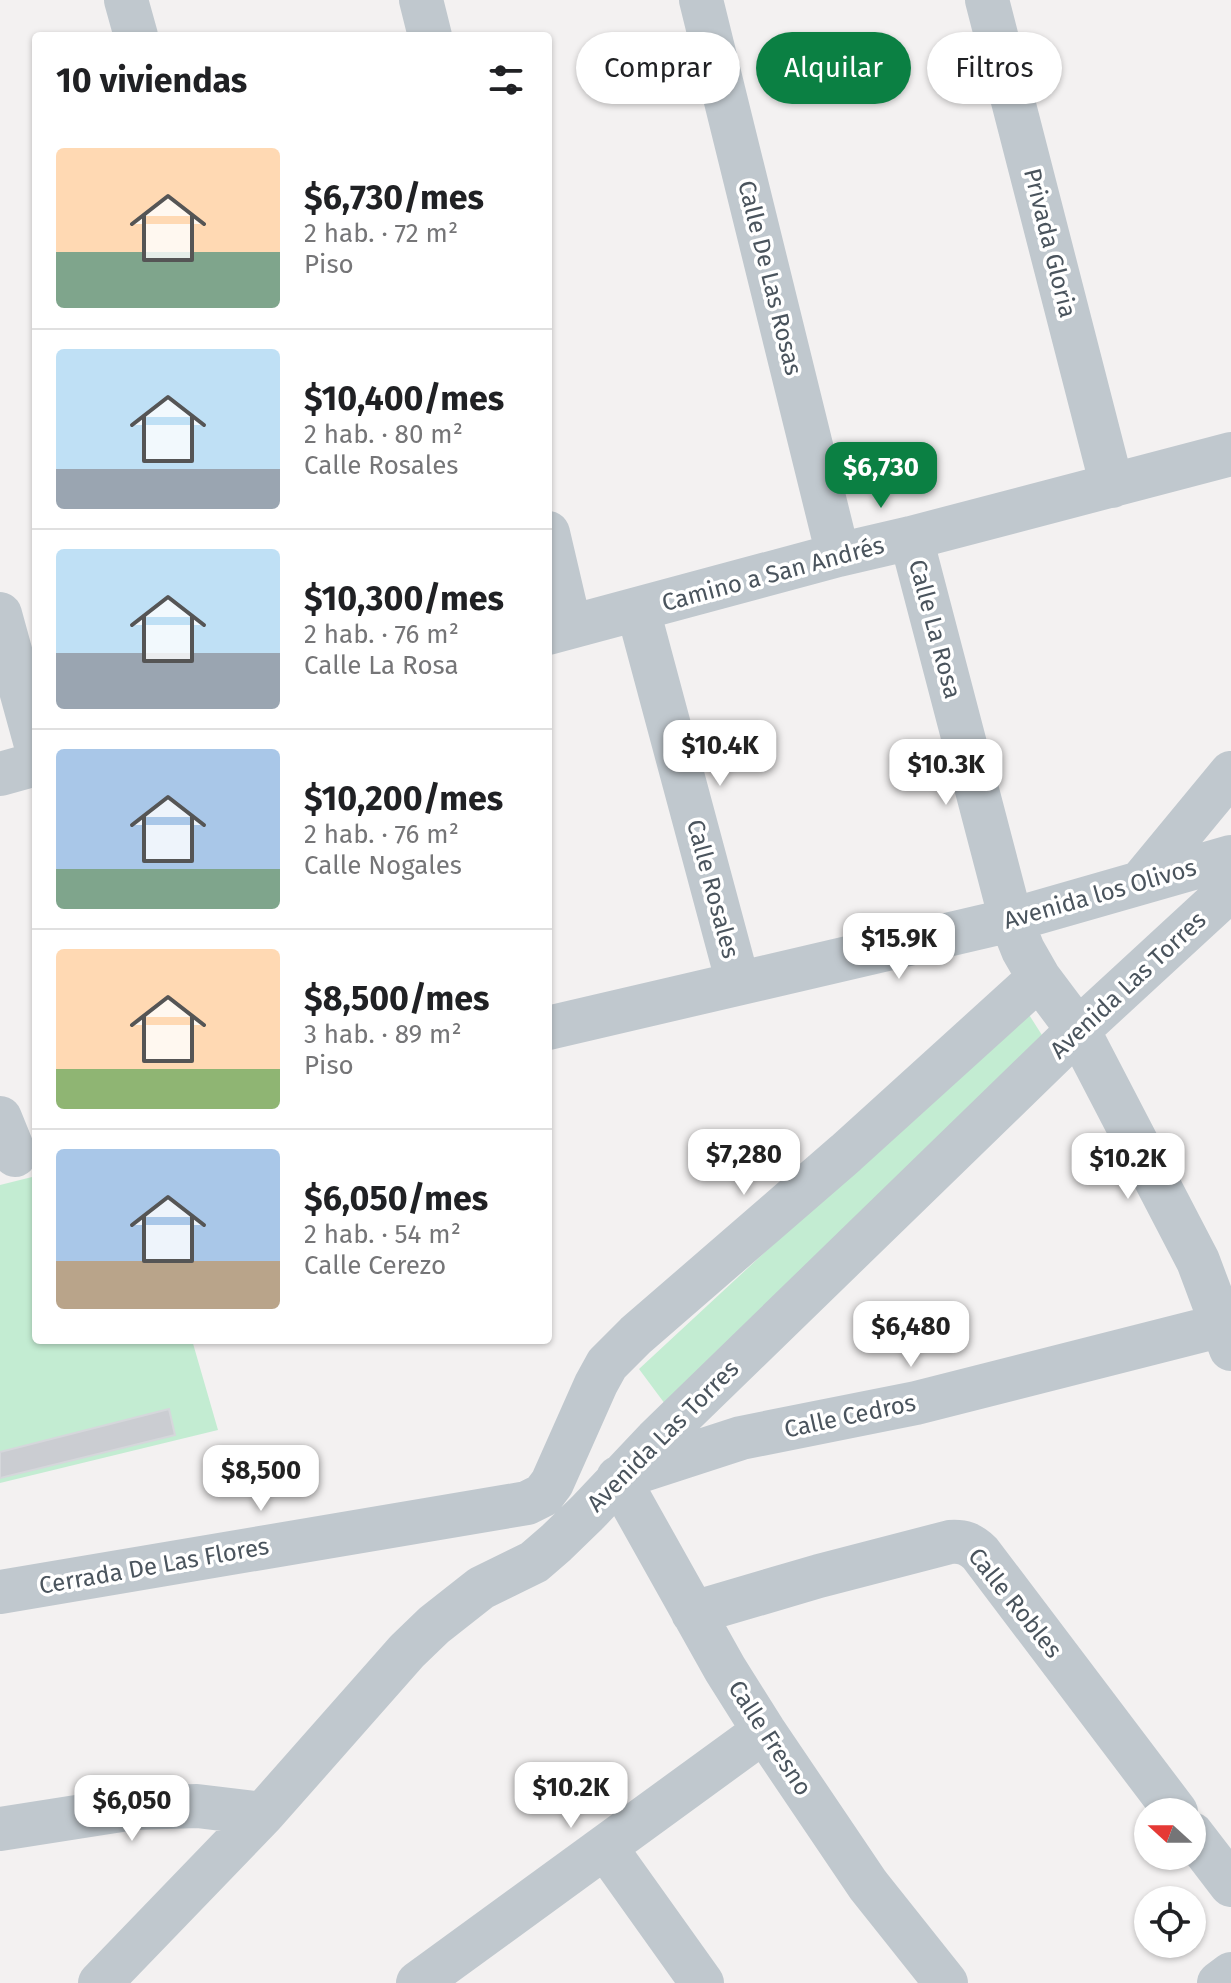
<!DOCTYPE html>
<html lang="es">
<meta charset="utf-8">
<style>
body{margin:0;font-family:"Fira Sans",sans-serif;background:#f2f2f2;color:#202124;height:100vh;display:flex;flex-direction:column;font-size:30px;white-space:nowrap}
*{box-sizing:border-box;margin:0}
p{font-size:26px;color:#757577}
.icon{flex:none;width:44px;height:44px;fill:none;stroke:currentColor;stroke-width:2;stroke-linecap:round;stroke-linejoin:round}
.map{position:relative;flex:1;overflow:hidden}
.side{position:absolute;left:32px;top:32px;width:520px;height:1312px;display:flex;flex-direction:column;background:#fff;border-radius:8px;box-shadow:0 2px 6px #0004}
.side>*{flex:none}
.banner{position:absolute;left:576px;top:32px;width:534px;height:72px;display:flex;gap:16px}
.needle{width:52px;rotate:291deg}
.controls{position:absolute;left:1134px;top:1798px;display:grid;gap:16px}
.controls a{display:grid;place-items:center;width:72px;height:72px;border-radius:50%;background:#fff;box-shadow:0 2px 6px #0004;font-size:40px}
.price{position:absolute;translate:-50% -68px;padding:0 18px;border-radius:16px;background:#fff;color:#222;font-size:26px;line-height:52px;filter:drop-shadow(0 2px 4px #0008)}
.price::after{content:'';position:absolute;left:50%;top:48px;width:24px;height:18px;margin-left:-12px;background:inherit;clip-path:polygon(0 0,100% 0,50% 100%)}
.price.selected{background:#0b8043;color:#fff}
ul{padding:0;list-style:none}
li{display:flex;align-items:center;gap:24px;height:200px;padding:0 24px}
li+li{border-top:2px solid #e0e0e0}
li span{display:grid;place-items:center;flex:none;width:224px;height:160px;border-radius:8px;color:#555}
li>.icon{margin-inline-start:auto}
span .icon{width:96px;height:96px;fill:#fffc;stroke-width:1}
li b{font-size:34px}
h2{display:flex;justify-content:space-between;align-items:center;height:96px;padding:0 24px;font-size:34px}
.tag{padding:0 28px;border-radius:36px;background:#fff;box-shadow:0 2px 6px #0004;font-size:28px;line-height:72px}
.tag.selected{background:#0b8043;color:#fff}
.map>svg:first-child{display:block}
</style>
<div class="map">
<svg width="1231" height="1983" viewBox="0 0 1231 1983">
<rect width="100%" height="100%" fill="#f3f1f1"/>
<path fill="#c3ecd2" d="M1026 1010 1047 1043 668 1408 639 1369Z
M36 1176V1340H192L218 1430 0 1483V1185Z"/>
<path fill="#cbcdd2" stroke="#d5d7db" stroke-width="2" d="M169 1409 175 1435 0 1478V1452Z"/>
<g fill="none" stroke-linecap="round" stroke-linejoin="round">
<path stroke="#c0c8ce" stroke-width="44" d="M126 0 136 36
M421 0 430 36
M701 0 838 555
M987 0 1112 486
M548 533 570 627
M911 538 1011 920 1023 950 1039 978 1078 1030 1198 1261 1231 1349
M638 610 738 983
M0 614 36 745
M548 633 838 555 911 538 1231 454
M0 774 36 764
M1141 882 1231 773
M548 1028 1011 920 1231 857
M0 1118 15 1155
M0 1592 527 1503 543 1495 552 1483 596 1384 607 1364 636 1335 846 1153 1039 978
M693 1613 819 1576 950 1542C963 1541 971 1544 980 1553L1176 1812
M0 1829 134 1808 197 1806 263 1814
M1192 1834 1231 1885
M605 1847 702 1983
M100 1983 263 1814 407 1651 434 1625 481 1588 534 1562 556 1543 587 1513 656 1440 1078 1030 1231 889
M418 1983 764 1731
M946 1983 868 1885 764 1731 725 1669 618 1478 741 1438 916 1403 1223 1325
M1219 1983 1231 1974"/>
</g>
<g text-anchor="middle" stroke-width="7" stroke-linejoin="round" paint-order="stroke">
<g font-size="24" fill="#4a545d" stroke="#fff">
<text transform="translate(1050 243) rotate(76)" y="8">Privada Gloria</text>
<text transform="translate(770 278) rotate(76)" y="8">Calle De Las Rosas</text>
<text transform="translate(773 574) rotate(-15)" y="8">Camino a San Andrés</text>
<text transform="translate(935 629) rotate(75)" y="8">Calle La Rosa</text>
<text transform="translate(713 889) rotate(75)" y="8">Calle Rosales</text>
<text transform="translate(1100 894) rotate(-16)" y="8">Avenida los Olivos</text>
<text transform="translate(1128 985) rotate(-43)" y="8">Avenida Las Torres</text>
<text transform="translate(850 1416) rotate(-12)" y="8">Calle Cedros</text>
<text transform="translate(663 1436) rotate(-45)" y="8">Avenida Las Torres</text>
<text transform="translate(154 1566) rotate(-10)" y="8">Cerrada De Las Flores</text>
<text transform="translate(1015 1603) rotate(51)" y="8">Calle Robles</text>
<text transform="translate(770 1738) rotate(57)" y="8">Calle Fresno</text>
</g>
</g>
</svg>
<div class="controls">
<a><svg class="needle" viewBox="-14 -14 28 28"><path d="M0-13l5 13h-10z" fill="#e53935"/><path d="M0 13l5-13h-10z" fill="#757577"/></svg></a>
<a><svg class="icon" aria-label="locate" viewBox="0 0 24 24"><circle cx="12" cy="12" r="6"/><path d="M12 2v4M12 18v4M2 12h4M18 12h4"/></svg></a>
</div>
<b class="price selected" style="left:881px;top:510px">$6,730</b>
<b class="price" style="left:720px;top:788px">$10.4K</b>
<b class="price" style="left:946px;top:807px">$10.3K</b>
<b class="price" style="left:899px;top:981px">$15.9K</b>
<b class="price" style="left:744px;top:1197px">$7,280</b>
<b class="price" style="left:1128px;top:1201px">$10.2K</b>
<b class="price" style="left:911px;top:1369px">$6,480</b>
<b class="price" style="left:261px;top:1513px">$8,500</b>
<b class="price" style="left:571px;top:1830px">$10.2K</b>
<b class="price" style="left:132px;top:1843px">$6,050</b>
<div class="banner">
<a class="tag">Comprar</a>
<a class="tag selected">Alquilar</a>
<a class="tag">Filtros</a>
</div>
<section class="side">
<h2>10 viviendas<svg class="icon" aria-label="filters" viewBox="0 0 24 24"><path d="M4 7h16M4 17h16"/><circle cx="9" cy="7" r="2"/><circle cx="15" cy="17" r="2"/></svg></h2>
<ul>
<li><span style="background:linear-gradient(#ffd9b3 65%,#7fa58c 0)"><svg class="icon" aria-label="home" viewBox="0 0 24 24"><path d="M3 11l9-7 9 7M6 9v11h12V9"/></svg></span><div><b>$6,730/mes</b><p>2 hab. · 72 m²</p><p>Piso</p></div></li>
<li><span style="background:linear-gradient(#bfe0f5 75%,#9aa5b1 0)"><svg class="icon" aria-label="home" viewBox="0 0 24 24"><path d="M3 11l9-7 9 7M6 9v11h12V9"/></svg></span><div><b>$10,400/mes</b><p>2 hab. · 80 m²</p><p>Calle Rosales</p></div></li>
<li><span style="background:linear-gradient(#bfe0f5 65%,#9aa5b1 0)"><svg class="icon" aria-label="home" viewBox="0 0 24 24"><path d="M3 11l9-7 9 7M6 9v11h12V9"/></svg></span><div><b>$10,300/mes</b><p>2 hab. · 76 m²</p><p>Calle La Rosa</p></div></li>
<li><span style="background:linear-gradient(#a9c7e8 75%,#7fa58c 0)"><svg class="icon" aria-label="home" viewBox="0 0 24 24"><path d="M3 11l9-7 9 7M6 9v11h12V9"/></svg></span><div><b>$10,200/mes</b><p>2 hab. · 76 m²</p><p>Calle Nogales</p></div></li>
<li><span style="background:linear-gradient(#ffd9b3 75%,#8fb573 0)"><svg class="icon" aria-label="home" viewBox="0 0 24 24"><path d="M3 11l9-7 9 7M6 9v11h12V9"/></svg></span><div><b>$8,500/mes</b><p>3 hab. · 89 m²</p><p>Piso</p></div></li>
<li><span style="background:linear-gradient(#a9c7e8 70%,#b9a48a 0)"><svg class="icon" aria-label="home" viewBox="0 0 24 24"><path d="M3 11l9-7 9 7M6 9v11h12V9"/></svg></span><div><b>$6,050/mes</b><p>2 hab. · 54 m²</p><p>Calle Cerezo</p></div></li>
</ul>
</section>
</div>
